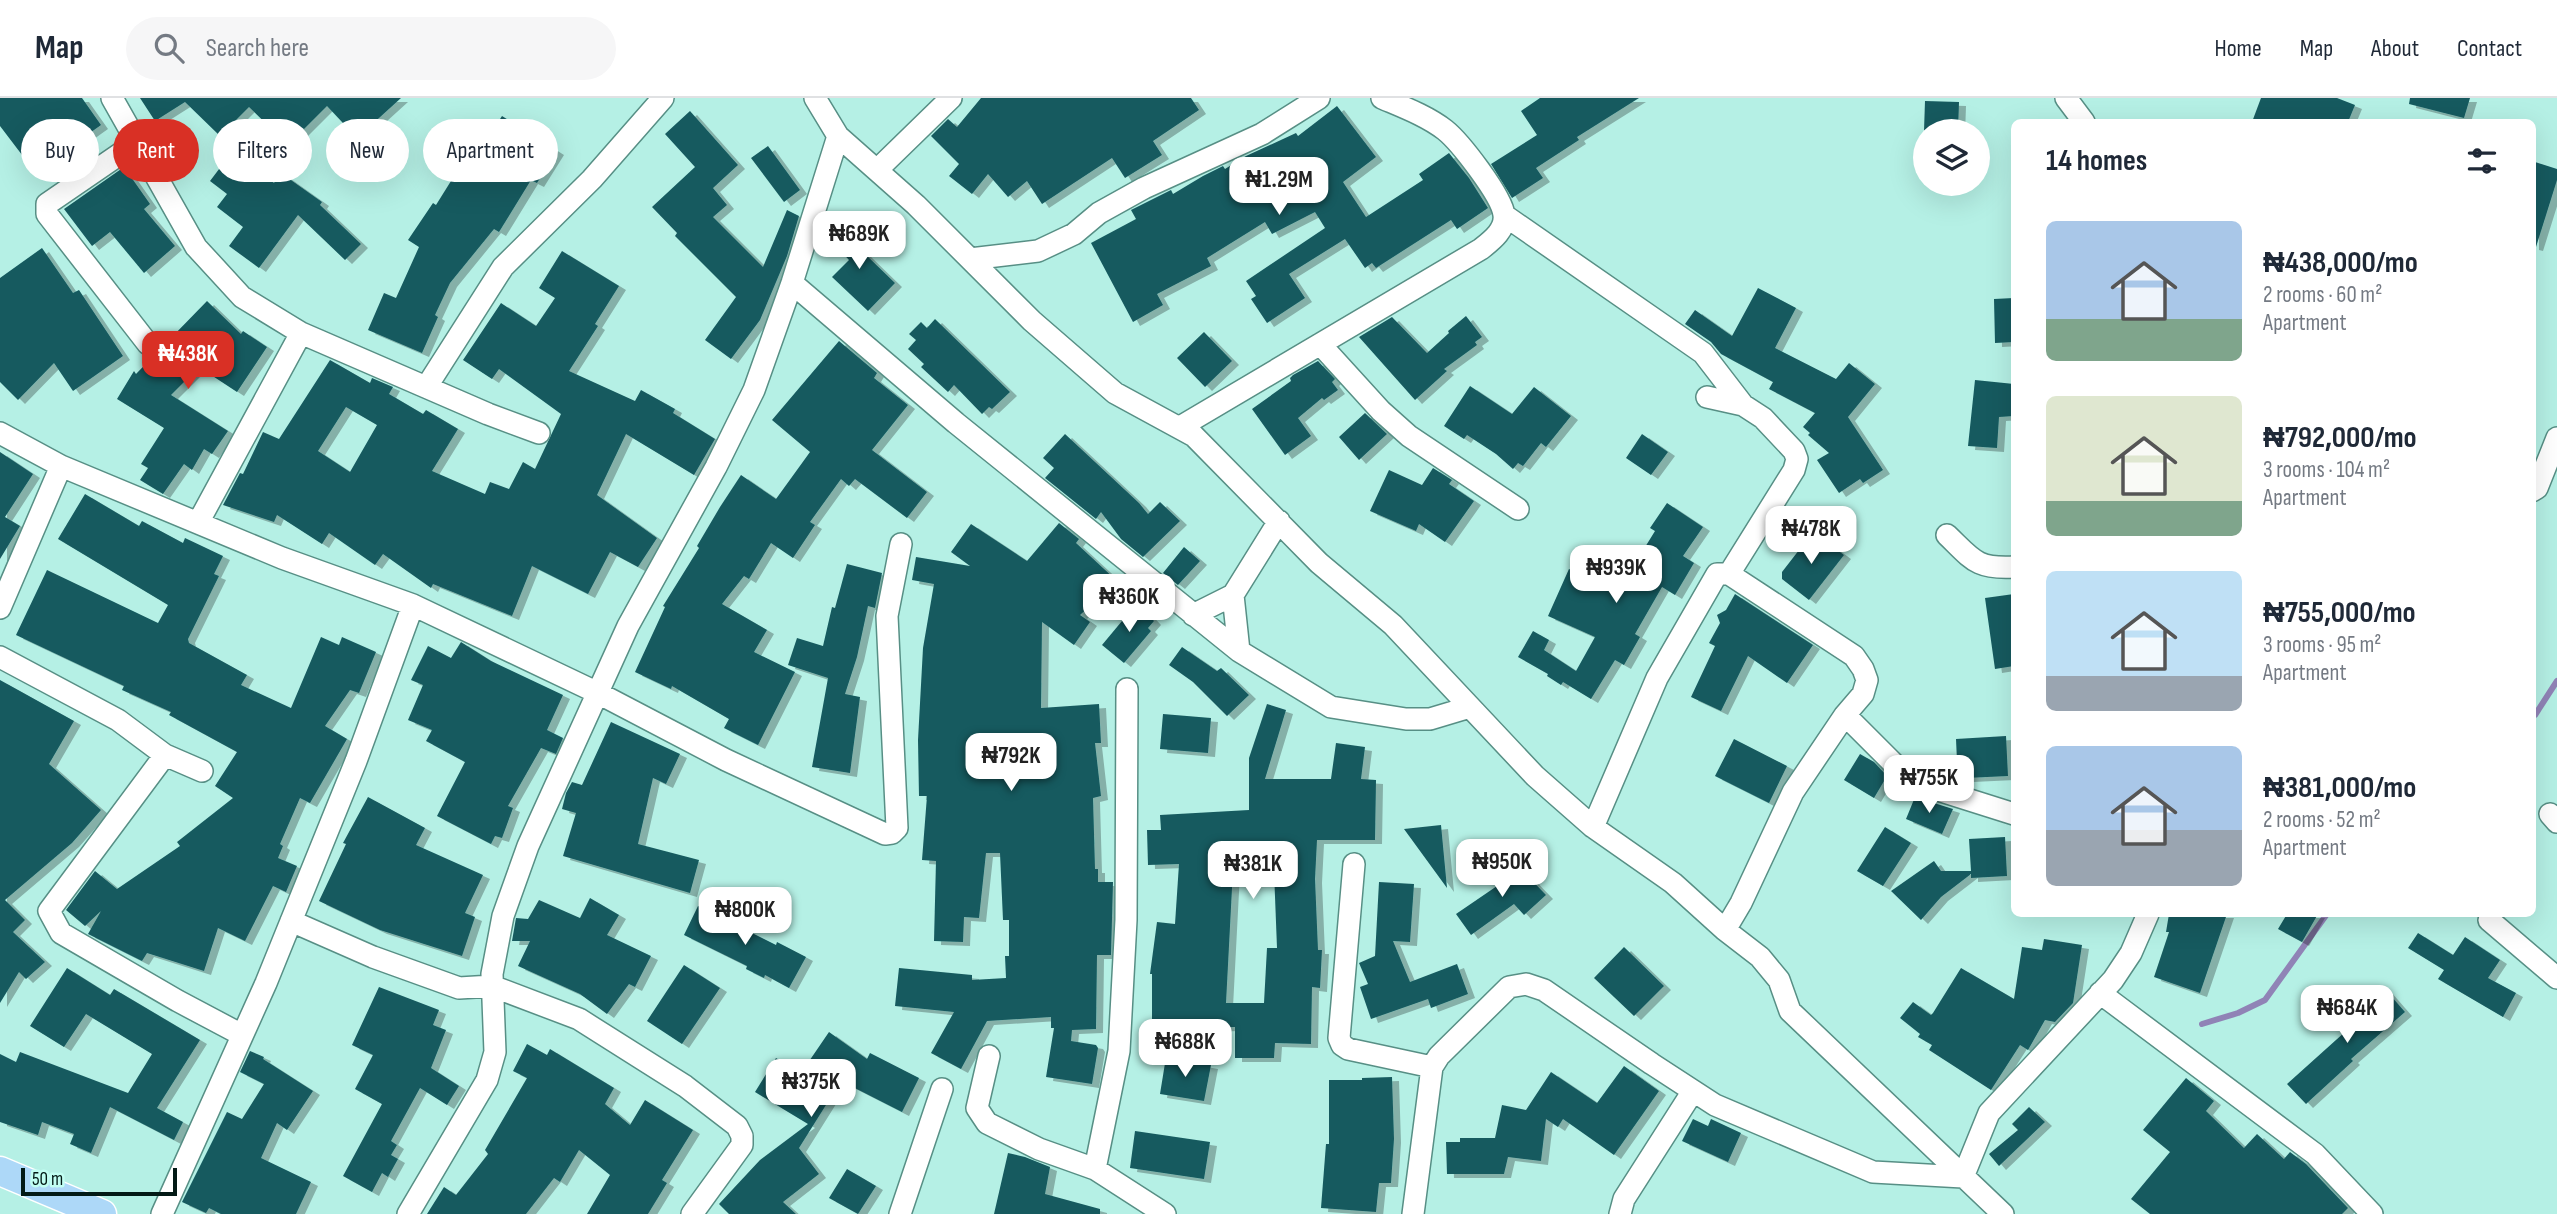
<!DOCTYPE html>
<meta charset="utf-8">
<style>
body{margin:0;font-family:"Sofia Sans Condensed",sans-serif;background:#f6f6f7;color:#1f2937;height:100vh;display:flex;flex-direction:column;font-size:26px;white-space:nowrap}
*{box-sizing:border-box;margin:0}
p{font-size:23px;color:#747a83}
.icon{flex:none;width:38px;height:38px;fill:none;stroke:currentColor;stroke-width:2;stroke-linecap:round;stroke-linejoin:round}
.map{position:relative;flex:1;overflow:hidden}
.drawer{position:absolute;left:2011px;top:21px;width:525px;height:798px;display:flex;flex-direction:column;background:#fff;border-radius:10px;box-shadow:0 7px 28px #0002}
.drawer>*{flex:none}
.guide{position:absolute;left:21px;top:21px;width:665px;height:63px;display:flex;gap:14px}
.tools{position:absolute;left:1913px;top:21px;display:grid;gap:14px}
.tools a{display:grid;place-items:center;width:77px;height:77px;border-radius:50%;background:#fff;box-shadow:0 7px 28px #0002;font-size:35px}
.scale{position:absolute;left:21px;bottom:18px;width:156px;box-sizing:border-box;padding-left:7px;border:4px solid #031a16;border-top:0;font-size:19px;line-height:24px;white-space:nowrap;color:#031a16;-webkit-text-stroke:5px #c2fef2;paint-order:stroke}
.price{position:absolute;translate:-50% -60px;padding:0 16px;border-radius:14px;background:#fff;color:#222;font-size:23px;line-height:46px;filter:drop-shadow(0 2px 4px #0008)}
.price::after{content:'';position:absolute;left:50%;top:42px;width:21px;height:16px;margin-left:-10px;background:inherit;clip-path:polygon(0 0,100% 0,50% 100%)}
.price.on{background:#d93025;color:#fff}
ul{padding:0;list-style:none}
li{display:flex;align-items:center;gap:21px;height:175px;padding:0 35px}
li span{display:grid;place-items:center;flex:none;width:196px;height:140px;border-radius:10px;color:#555}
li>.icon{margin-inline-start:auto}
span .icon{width:84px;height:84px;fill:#fffc;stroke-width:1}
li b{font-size:30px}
h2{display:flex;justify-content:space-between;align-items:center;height:84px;padding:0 35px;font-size:30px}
.pill{padding:0 24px;border-radius:32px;background:#fff;box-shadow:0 7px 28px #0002;font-size:24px;line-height:63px}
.pill.on{background:#d93025;color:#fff}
header{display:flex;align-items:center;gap:42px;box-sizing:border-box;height:98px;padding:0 35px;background:#fff;border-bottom:2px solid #e0e1e3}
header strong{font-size:33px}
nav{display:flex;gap:38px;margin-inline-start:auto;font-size:24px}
.search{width:490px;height:63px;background:#f6f6f7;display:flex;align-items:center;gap:18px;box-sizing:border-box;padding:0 24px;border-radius:38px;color:#747a83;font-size:26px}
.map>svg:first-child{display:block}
</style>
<header>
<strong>Map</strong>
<div class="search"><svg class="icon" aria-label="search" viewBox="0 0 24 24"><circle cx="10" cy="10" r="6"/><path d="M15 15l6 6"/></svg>Search here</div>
<nav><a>Home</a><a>Map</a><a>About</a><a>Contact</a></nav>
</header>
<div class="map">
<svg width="2557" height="1116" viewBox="0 0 2557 1116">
<defs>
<filter id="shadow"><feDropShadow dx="7" dy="4" stdDeviation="0" flood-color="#0004"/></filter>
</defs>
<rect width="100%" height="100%" fill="#b5f0e5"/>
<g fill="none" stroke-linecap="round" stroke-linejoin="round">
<path stroke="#9083b6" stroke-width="6" d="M2532 618 2535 617 2557 583
M2202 926 2238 915 2265 902 2327 816"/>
</g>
<path fill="#155a5f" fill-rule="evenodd" filter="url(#shadow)" d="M0 0H82L101 27 35 74 0 28Z
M140 0H401L357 40 327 8 288 47 249 9 220 38 185 4 155 23Z
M981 0H1191L1199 12 1153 43 1162 57 1125 80 1112 60 1042 106 1027 83 1008 99 988 76 972 96 949 78 959 66 931 38 948 21 957 29Z
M1540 0H1639L1577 39 1579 42 1536 70 1543 80 1512 100 1491 66 1537 37 1521 13Z
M2261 0H2337L2355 7 2348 24H2252Z
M2410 0H2470L2464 20 2409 6Z
M1925 3 1959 4 1958 33H1924Z
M1337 8 1376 59 1343 84 1366 119 1423 82 1419 76 1449 55 1469 80 1488 110 1457 131 1451 122 1376 170 1372 165 1365 170 1345 141 1289 176 1305 200 1267 225 1251 201 1256 198 1246 183 1325 130 1315 114 1272 136 1265 124 1207 160 1211 168 1157 196 1163 207 1133 224 1091 145 1136 121 1131 112 1171 92 1173 96 1203 78 1223 68 1225 71 1246 58 1296 35 1298 38Z
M690 13 738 67 713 90 727 107 713 119 763 169 787 112 799 118 787 158 760 222 731 261 705 242 736 199 675 138 677 135 652 109 695 69 665 36Z
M502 18 557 53 537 85 531 82 499 134 494 131 450 185 435 217 438 219 422 255 368 232 384 195 396 200 419 149 408 142 433 105 436 107 461 67 468 71Z
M768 48 800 92 784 104 751 60Z
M232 54 274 85 281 75 322 104 320 107 361 146 345 162 298 117 259 170 229 148 243 129 217 109 227 96 210 83Z
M2532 63 2557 71V82L2536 149 2532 148Z
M124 69 150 106 144 111 175 148 144 175 110 134 92 148 64 111Z
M832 124 895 185 868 213 832 179 849 162 822 133Z
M42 150 73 195 79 192 123 258 73 293 54 265 18 302 0 284V180Z
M562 153 619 188 595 226 598 228 569 273 635 303 641 292 675 311 673 315 715 341 694 377 626 336 597 397 657 440 638 469 610 454 588 496 532 468 512 518 433 486 431 490 383 456 375 467 329 435 322 446 277 417 274 424 223 407 240 375 243 376 263 334 279 341 330 262 370 285 372 280 393 289 389 296 423 316 426 312 458 331 432 373 485 396 490 384 509 391 523 364 535 371 561 316 499 271 492 281 463 262 501 205 536 228 555 200 539 190ZM346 309 377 327 350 374 318 353Z
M1758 190 1796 210 1775 250 1836 281 1849 265 1875 286 1848 319 1883 372 1863 385 1860 381 1839 395 1817 362 1829 355 1808 337 1810 335 1803 329 1815 315 1769 291 1773 284 1721 256 1711 244 1685 226 1695 212 1732 238Z
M2014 200V244L1995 245 1994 201Z
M207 203 241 236 243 233 267 249 237 294 199 269 171 297 228 333 212 356 204 351 192 372 184 366 163 396 140 382 148 370 141 366 164 330 117 301 134 273 136 276Z
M1466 218 1482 239 1475 244 1477 247 1444 271 1447 273 1415 302 1359 239 1392 219 1427 255 1449 235 1448 233Z
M935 221 1010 294 992 311 989 309 982 316 954 287 948 294 921 269 924 266 908 251 916 242 909 236 921 224 927 230Z
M1204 234 1232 263 1205 289 1177 260Z
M839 243 877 275 874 280 908 307 872 352 927 394 907 420 855 381 849 388 841 381 810 424 815 427 793 460 771 445 749 481 744 478 722 506 767 532 754 554 795 574 758 647 724 630 729 621 672 588 671 591 635 574 665 509 663 508 699 450 697 448 720 409 741 377 776 401 810 354 772 322Z
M1318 263 1335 281 1332 284 1338 292 1324 302 1322 300 1298 320 1311 338 1285 357 1252 311 1291 283 1290 280 1293 277Z
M1975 282 2014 286V318L1999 319 1997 350 1968 348Z
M1470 288 1512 316 1534 289 1571 318 1546 349 1541 345 1523 368 1518 365 1513 371 1496 356 1467 337 1464 341 1444 328Z
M1365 315 1387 336 1359 362 1339 339Z
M1065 336 1139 405 1148 416 1160 404 1180 423 1143 459 1121 441 1101 414 1096 421 1045 380 1054 370 1043 360Z
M1642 336 1668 354 1651 377 1626 360Z
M0 354 33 376 5 419 20 428 0 461Z
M1433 370 1452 382 1449 386 1474 403 1445 444 1419 426 1416 433 1370 413 1389 372 1422 387Z
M85 396 139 428 142 423 183 445 185 440 223 458 214 476 219 478 188 541 189 545 247 577 241 587 291 610 321 539 339 547 342 539 376 554 359 595 350 592 325 628 347 641 310 705 300 700 280 746 283 748 278 760 297 768 286 794 273 788 245 843 218 830 204 873 147 855 142 863 88 836 101 813 85 828 66 812 95 773 117 791 180 748 177 744 233 700 215 688 237 654 169 617 171 614 122 592 124 588 16 537 47 472 158 525 168 507 58 441Z
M1667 405 1703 429 1683 458 1694 465 1675 497 1662 489 1635 536 1640 539 1624 567 1615 562 1591 601 1563 584 1561 587 1547 578 1548 576 1518 559 1533 533 1549 542 1544 552 1576 573 1595 539 1548 518 1569 471 1618 493 1655 433 1650 430Z
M1059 425 1079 441 1076 445 1117 483 1080 517 1090 524 1074 547 1042 524 1041 610 1099 606 1101 645H1095L1101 698 1093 700 1095 771H1098V784H1113L1111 857H1097L1096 931 1072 932 1071 943 1096 947 1098 950 1092 986 1046 979 1054 930H1051V919L987 923 961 971 931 955 954 914 895 908 899 870 972 877V882L1006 880 1005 858H1009V822H1003L1000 755H986L979 820 964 819 963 844 934 843 936 763 922 762 927 698H919L918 642 923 550 934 486 912 482 916 459 970 468 951 454 971 426 1027 463Z
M1813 434 1844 457 1809 502 1782 481V474Z
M1184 449 1200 463 1178 487 1163 475Z
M847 466 882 475 875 510 868 508 857 559 845 596 860 599 850 675 812 669 828 580 788 567 797 540 823 548 832 509 835 510Z
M1735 496 1813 547 1787 585 1748 558 1721 613 1691 599 1715 548 1709 545 1720 525 1717 517 1726 512Z
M2014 496V568L1995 571 1985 500Z
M1137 505 1154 523 1148 530 1151 533 1124 565 1102 547Z
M461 544 491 563 563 597 547 632 563 640 556 656 541 650 508 708 513 710 502 740 495 738 491 746 437 718 465 664 426 643 432 632 408 622 423 587 411 582 428 548 451 560Z
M1182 549 1217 573 1221 570 1249 597 1227 618 1193 584 1169 567Z
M0 582 74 623 49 666 101 712 72 745 5 802 25 822 13 834 45 864 26 881 19 874 0 905Z
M1267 606 1286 612 1265 681H1331L1336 645 1365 649 1361 681 1376 682 1375 742H1317L1315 781 1318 852H1322L1320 890 1312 889 1311 946 1275 945 1274 960H1235V929L1152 931V876H1150L1157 824 1175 826 1179 766 1148 767 1147 732H1161L1160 717 1249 712V660ZM1233 771 1274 773 1277 850H1267L1264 905H1226Z
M1163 616 1211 620 1208 655 1160 651Z
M611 624 680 656 666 686 653 680 638 746 699 762 690 795 563 758 576 715 562 711 566 695 572 684 582 687Z
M2006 638 2008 678 1966 680 1963 686 1958 685 1956 641Z
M1734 641 1787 668 1769 705 1715 678Z
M1860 656 1874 664 1887 678 1874 700 1844 682Z
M368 699 425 730 416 747 483 777 465 815 475 819 462 858 380 832 319 803 346 746 343 745Z
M1915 699 1953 711 1942 736 1906 721Z
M1441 727 1447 790 1404 731Z
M1885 729 1911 745 1883 788 1857 773Z
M2005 739 2007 778 1971 780V776L1941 799 1921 822 1891 793 1934 763 1941 773H1971L1969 741Z
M1514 764 1546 797 1524 817 1514 806 1471 837 1456 816 1497 788 1493 784Z
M1379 784 1414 786 1410 844 1393 843 1410 884 1457 866 1468 896 1431 910 1428 901 1371 921 1360 889 1368 886 1359 865 1375 858Z
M590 800 619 817 607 837 651 858 635 889 629 886 607 916 580 896 518 868 530 843H512L516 820 528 821 539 802 580 820Z
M698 808 776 847 777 844 806 859 789 890 765 877 764 880 746 871 747 868 684 837Z
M2169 816H2227L2200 895 2154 879 2169 834H2166Z
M2287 816H2318L2302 844 2278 831Z
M2418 835 2453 857 2465 839 2500 862 2488 880 2516 895 2503 919 2438 881 2444 872 2408 850Z
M2044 841 2082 847 2073 905 2055 924 2045 922 2028 952 2020 947 1991 992 1929 952 1932 947 1918 939 1920 936 1900 920 1913 904 1931 917 1933 915 1961 870 2014 901 2022 849 2042 852Z
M1624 849 1664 888 1634 918 1594 880Z
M684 867 720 890 682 946 647 923Z
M67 870 110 897 114 891 200 942 157 1010 183 1024 174 1042 110 1009 91 1055 70 1046 74 1036 42 1024 38 1037 0 1024V956L16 964 20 954 128 995 152 956 86 916 64 949 30 928Z
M379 889 439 912 433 927 446 932 431 970 459 988 447 1007 420 990 391 1043 397 1047 391 1057 398 1061 388 1079 382 1075 372 1094 343 1078 382 1006 355 991 373 957 352 947Z
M2384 890 2405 914 2351 961 2353 963 2306 1006 2287 986 2346 933 2342 928Z
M829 934 867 961 870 955 919 980 902 1014 841 983 799 1050 819 1076 783 1104 796 1116H729L719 1106 760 1062 808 1026 755 994 776 960 801 975Z
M527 946 547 957 550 951 614 990 605 1006 630 1027 645 1002 693 1032 662 1082 667 1085 648 1116H587L610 1077 579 1052 560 1084 554 1080 526 1116H427L444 1089 456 1097 488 1056 485 1052 527 980 513 973Z
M250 953 264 959 263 961 313 993 287 1032 277 1025 261 1060 311 1084 296 1116H221L209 1110 206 1115 182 1104 227 1014 242 1021 264 986 240 974Z
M1166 959 1211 967 1204 1003 1160 996Z
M1624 968 1659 993 1614 1057 1563 1021 1558 1029 1546 1021 1541 1063 1508 1059 1504 1076H1447L1446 1044H1460V1040H1495L1502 1007 1526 1012 1551 974 1597 1005Z
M1392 979 1394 1041 1391 1085H1379L1376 1114 1321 1110 1326 1046H1329V982H1362V980Z
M2186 980 2214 1003 2206 1013 2244 1050 2257 1036 2284 1061 2290 1054 2306 1066 2348 1110 2342 1116H2150L2131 1101 2170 1054 2143 1032Z
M2029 1009 2045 1024 1999 1068 1989 1056 2018 1032 2012 1026Z
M1693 1021 1708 1028 1711 1021 1741 1035 1728 1064 1682 1043Z
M1135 1033 1210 1044 1204 1081 1130 1070Z
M1008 1055 1025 1059 1050 1069 1045 1096 1100 1111V1116H994Z
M847 1071 876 1088 858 1116 829 1100Z"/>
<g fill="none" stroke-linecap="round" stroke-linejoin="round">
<defs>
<path id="minor" d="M112 0 196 149 242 199 301 235 488 316 539 335
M815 0 838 38 916 107 1032 223 1115 295 1194 338 1319 465 1393 527 1535 678 1593 729 1673 785 1725 832 1760 859 1779 882 1790 913 2003 1116
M2066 0 2084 24
M136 45 47 106V116L148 246
M877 72 951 0
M1504 117 1703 255 1743 307
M970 161 1038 153 1074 136 1099 115 1144 90 1262 36 1319 0
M792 185 956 325 1239 553 1331 609 1406 621H1430L1470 609
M1320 246 1381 313 1409 338 1518 411
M427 288 503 169 592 81 663 0
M1707 299 1743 307 1763 320 1794 353 1797 361 1794 372 1729 476
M1180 329 1481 151C1491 143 1506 132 1504 117 1502 98 1460 44 1445 32 1427 18 1403 9 1382 0
M0 335 61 368 282 460 413 507 598 595 726 662 885 736 892 735 897 730 887 518 901 446
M2532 393 2537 390 2557 340
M199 423 301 235
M1947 437C1973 462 1976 471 2014 469
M1233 497 1239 553
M0 510 61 368
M1193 517 1233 497 1279 423
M0 559 118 622 165 657 202 673
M1845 617 1900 672 1919 686 2014 716
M165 657 49 813 61 835 178 903 242 937
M2550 716 2557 724
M1593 729 1657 580 1717 476H1729L1854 558 1863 571 1867 582 1863 596 1845 617 1793 694 1741 805 1725 832
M1354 766 1339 940 1342 947 1348 951 1432 969
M2489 822 2557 880
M291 823 373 859 459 890 492 888 579 921 685 988 737 1028 742 1038V1047L692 1116
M2100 895 2315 1056 2372 1116
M989 958 977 1010 987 1025 1039 1051 1095 1071 1165 1116
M1095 1071 1119 953 1126 822 1127 591
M1963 1079 1989 1015 2113 882 2131 855 2148 816
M162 1116 266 885 356 663 413 507
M408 1116 487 982 495 954 492 876 503 818 528 748 628 528 716 369 754 292 792 185 838 38
M900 1116 942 991
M1413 1116 1432 969 1439 958 1509 889 1526 886 1544 892 1652 966 1715 1007 1873 1074 1963 1079
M1620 1116 1624 1101 1693 993"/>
<path id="major" d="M0 1073 102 1116"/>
</defs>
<use href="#minor" stroke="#578f85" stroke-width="24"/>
<use href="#major" stroke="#fff" stroke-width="31"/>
<use href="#minor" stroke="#fff" stroke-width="21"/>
<use href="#major" stroke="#add8f8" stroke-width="28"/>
</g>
</svg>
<div class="tools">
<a><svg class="icon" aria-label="layers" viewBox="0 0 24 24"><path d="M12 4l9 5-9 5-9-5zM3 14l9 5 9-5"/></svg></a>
</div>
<div class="scale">50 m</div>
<b class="price" style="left:1279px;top:119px">₦1.29M</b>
<b class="price" style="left:859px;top:173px">₦689K</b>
<b class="price on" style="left:188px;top:293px">₦438K</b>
<b class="price" style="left:1811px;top:468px">₦478K</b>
<b class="price" style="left:1616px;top:507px">₦939K</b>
<b class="price" style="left:1129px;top:536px">₦360K</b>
<b class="price" style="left:1011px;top:695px">₦792K</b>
<b class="price" style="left:1929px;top:717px">₦755K</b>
<b class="price" style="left:1502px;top:801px">₦950K</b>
<b class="price" style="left:1253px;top:803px">₦381K</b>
<b class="price" style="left:745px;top:849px">₦800K</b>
<b class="price" style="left:2347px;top:947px">₦684K</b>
<b class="price" style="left:1185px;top:981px">₦688K</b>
<b class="price" style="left:811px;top:1021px">₦375K</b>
<div class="guide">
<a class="pill">Buy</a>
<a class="pill on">Rent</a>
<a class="pill">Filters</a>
<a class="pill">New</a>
<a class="pill">Apartment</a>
</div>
<section class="drawer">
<h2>14 homes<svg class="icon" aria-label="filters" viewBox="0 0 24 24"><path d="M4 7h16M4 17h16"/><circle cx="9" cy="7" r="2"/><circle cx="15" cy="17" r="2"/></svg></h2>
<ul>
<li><span style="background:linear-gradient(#a9c7e8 70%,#7fa58c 0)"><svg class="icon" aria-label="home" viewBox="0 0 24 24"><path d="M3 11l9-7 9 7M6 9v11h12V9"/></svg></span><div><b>₦438,000/mo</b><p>2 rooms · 60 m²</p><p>Apartment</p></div></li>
<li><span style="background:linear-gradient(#dfe7d0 75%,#7fa58c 0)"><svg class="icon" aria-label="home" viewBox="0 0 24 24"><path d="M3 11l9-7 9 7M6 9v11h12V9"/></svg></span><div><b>₦792,000/mo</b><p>3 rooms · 104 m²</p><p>Apartment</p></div></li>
<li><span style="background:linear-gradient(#bfe0f5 75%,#9aa5b1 0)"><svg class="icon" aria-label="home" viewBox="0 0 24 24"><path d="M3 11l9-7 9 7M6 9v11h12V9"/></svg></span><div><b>₦755,000/mo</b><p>3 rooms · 95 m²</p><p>Apartment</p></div></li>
<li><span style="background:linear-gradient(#a9c7e8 60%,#9aa5b1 0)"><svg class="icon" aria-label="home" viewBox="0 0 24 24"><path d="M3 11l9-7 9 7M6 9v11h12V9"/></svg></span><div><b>₦381,000/mo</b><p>2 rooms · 52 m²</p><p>Apartment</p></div></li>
</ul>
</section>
</div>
